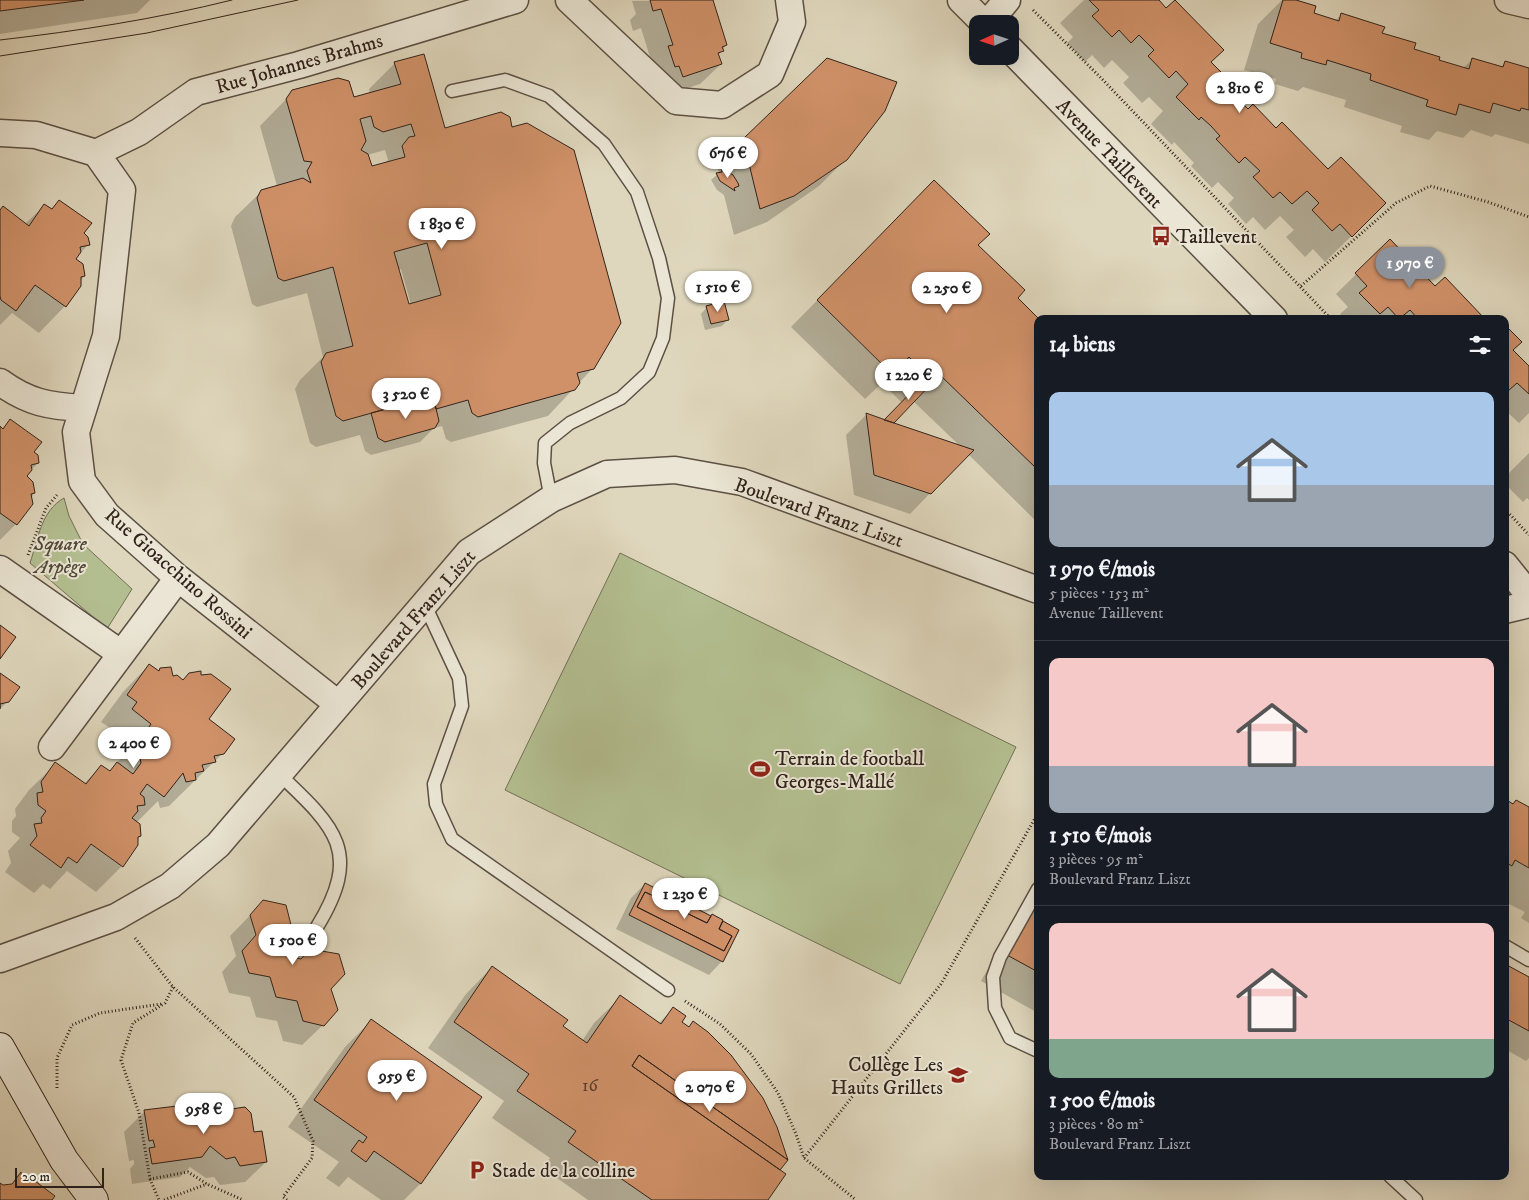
<!DOCTYPE html>
<html lang="fr">
<meta charset="utf-8">
<style>
body{margin:0;font-family:"IM FELL DW Pica",serif;background:#242831;color:#f1f3f6;height:100vh;display:flex;flex-direction:column;font-size:19px;white-space:nowrap}
*{box-sizing:border-box;margin:0}
p{font-size:16px;color:#9ea1a6}
.icon{flex:none;width:28px;height:28px;fill:none;stroke:currentColor;stroke-width:2;stroke-linecap:round;stroke-linejoin:round}
.map{position:relative;flex:1;overflow:hidden}
.side{position:absolute;left:1034px;top:315px;width:475px;height:865px;display:flex;flex-direction:column;background:#171b24;border-radius:10px;box-shadow:0 5px 20px #0002}
.side>*{flex:none}
.needle{width:32px;rotate:267deg}
.controls{position:absolute;left:969px;top:15px;display:grid;gap:10px}
.controls a{display:grid;place-items:center;width:50px;height:50px;border-radius:10px;background:#171b24;box-shadow:0 5px 20px #0002;font-size:25px}
.scale{position:absolute;left:15px;bottom:12px;width:89px;box-sizing:border-box;padding-left:5px;border:2px solid #31231b;border-top:0;font-size:14px;line-height:18px;white-space:nowrap;color:#31231b;-webkit-text-stroke:4px #eae5d4;paint-order:stroke}
.price{position:absolute;translate:-50% -42px;padding:0 11px;border-radius:18px;background:#fff;color:#222;font-size:16px;line-height:32px;filter:drop-shadow(0 1px 2px #0008)}
.price::after{content:'';position:absolute;left:50%;top:30px;width:15px;height:11px;margin-left:-8px;background:inherit;clip-path:polygon(0 0,100% 0,50% 100%)}
.price.current{background:#8c9099;color:#fff}
ul{padding:0;list-style:none}
li{display:grid;align-content:center;gap:10px;height:265px;padding:0 15px}
li+li{border-top:1px solid #363941}
li span{display:grid;place-items:center;height:155px;border-radius:10px;color:#555}
li>.icon{margin-inline-start:auto}
span .icon{width:90px;height:90px;fill:#fffc;stroke-width:1}
li b{font-size:21px}
h2{display:flex;justify-content:space-between;align-items:center;height:60px;padding:0 15px;font-size:21px}
.map>svg:first-child{display:block}
</style>
<div class="map">
<svg width="1529" height="1200" viewBox="0 0 1529 1200">
<rect width="100%" height="100%" fill="#dfd7bd"/>
<filter id="stains"><feTurbulence type="fractalNoise" baseFrequency=".004" numOctaves="4"/><feColorMatrix values="0 0 0 0 .2 0 0 0 0 .09 0 0 0 0 .02 0 0 0 .5 -.17"/></filter>
<radialGradient id="worn" r=".72"><stop offset=".6" stop-color="#630" stop-opacity="0"/><stop offset="1" stop-color="#630" stop-opacity=".3"/></radialGradient>
<path fill="#b3be90" stroke="#727056" d="M64 498 69 516 83 544 132 589 107 629 30 563C38 539 41 511 64 498Z
M620 553 1016 747 900 984 505 790Z"/>
<path fill="#0003" fill-rule="evenodd" d="M0 0H150L137 13 0 34Z
M712 0 726 45 718 56 721 64 700 84 662 96 641 28 633 31 630 20 636 14 632 1Z
M1084 0H1157L1209 62 1228 90 1248 111 1276 129 1328 171 1385 203 1325 262 1313 249 1305 257 1286 237 1294 230 1280 216 1265 230 1253 217 1246 224 1228 204 1234 198 1218 182 1212 188 1191 166 1194 163 1174 142 1172 145 1151 124 1163 111 1149 97 1142 103 1123 83 1129 77 1112 60 1104 68 1092 55 1085 62 1067 43 1073 37 1060 23Z
M1282 0H1292L1312 14 1335 21 1341 15 1438 61 1463 68 1473 59 1501 67 1506 63 1527 69 1529 68V144L1495 134 1492 137 1471 130 1463 138 1437 131 1429 140 1400 132 1402 126 1344 107 1346 100 1303 87 1298 91 1275 84 1276 79 1244 70 1258 24Z
M395 63 444 129 593 368 548 416 451 442 446 439 442 426 434 428 420 442 371 455 365 451 360 435 316 447 310 443 295 389 300 380 323 357 307 293 257 307 252 304 231 226 235 217 262 191 277 186 260 126 293 92 353 99 370 94 369 89ZM385 150 388 160 383 164 371 168 367 155ZM401 269 411 305 408 306 398 270Z
M744 139 846 159 819 186 767 222 734 235 724 195 717 190 711 180 719 173 717 166Z
M59 201 89 244 74 259 84 276 65 306 39 333 12 313 0 325V211L25 224 45 205 51 209Z
M908 208 977 245 1016 298 1038 319V518L1035 520 968 454 910 514 854 495 846 435 866 415 884 421 902 403 882 383 865 399 791 327ZM913 401 961 447 891 424Z
M1390 241 1435 288 1484 319H1345L1340 314 1348 307 1336 294Z
M707 307 728 319 722 326 705 330 701 314Z
M1505 327 1512 350 1529 368V413L1519 423 1505 410Z
M10 421 38 463 25 476 34 493 16 524 0 540V428L2 429Z
M1529 453V500L1527 498 1523 502 1505 484V477Z
M149 665 158 672 172 677 207 720 223 753 169 806 160 808 158 801 136 823 140 836 122 866 96 892 67 871 50 889 43 884 34 893 5 872 11 863 8 851 20 838 12 832V821L16 816 15 809 29 790 56 764 84 784 101 766 109 772 117 763 126 751 107 736 112 729 101 722 123 692Z
M0 674 8 701 0 709Z
M1505 801 1529 809V923L1521 918 1525 912 1507 903 1509 898 1505 895Z
M645 884 672 896 670 902 674 898 738 930 722 961 709 975 616 929 631 898Z
M1038 892V1013L981 981 1026 903Z
M263 902 281 934 287 957 330 989 323 1025 302 1045 283 1041 277 1021 256 1017 250 997 229 993 222 972 236 956 230 936Z
M1505 965 1529 979V1058L1526 1061 1505 1049Z
M492 967 561 1026 582 1041 594 1023 621 997 659 1023 673 1009 680 1022 730 1056 744 1072 772 1118 779 1170 766 1200H588L543 1168 550 1158 492 1118 504 1101 428 1048 466 994Z
M371 1021 421 1183 404 1200H381L348 1177 339 1187 326 1178 339 1162 288 1127 345 1047Z
M194 1110 224 1112 253 1133 266 1162 245 1182 220 1185 214 1177 206 1178 190 1167 180 1177 132 1184 130 1169 134 1164V1160L129 1161 124 1132 145 1111 178 1119 186 1117Z"/>
<path fill="#d09169" stroke="#31231b" fill-rule="evenodd" d="M0 0H84L0 11Z
M650 0H713L727 45 722 47 724 51 718 53 722 64 683 77 679 66 675 67 668 46 673 45 661 9 653 11Z
M1089 0H1159L1166 8 1175 0 1224 50 1211 62 1234 85 1230 90 1248 109 1253 104 1276 128 1282 122 1328 169 1341 157 1386 203 1352 237 1340 224 1332 231 1312 210 1319 203 1307 191 1292 204 1280 192 1273 198 1253 177 1260 171 1245 157 1239 163 1216 139 1220 136 1211 126 1201 117 1199 120 1176 97 1188 84 1176 71 1169 78 1148 56 1154 50 1139 35 1131 43 1119 30 1112 37 1092 16 1099 10Z
M1283 0H1296L1316 6 1314 13 1339 21 1341 13 1385 27 1382 33 1416 43 1414 49 1440 57 1439 60 1469 69 1472 58 1503 67 1505 61 1529 68V110L1521 108 1520 111 1493 103 1490 113 1459 104 1456 115 1426 106 1428 100 1370 80 1371 74 1327 60 1326 65 1301 58 1302 53 1270 43Z
M424 54 445 128 501 112 510 117 512 127 527 123 574 150 621 323 594 369 577 373 580 383 575 390 478 417 472 413 468 400 436 409 433 396 343 421 336 416 321 362 326 353 353 346 333 267 284 281 278 278 257 198 261 190 303 178 311 183 307 171 312 162 304 161 286 99 292 90 338 78 349 81 354 97 401 84 394 62ZM371 116 374 127 383 132 411 124 415 136 409 137 402 146 405 157 372 166 368 154 361 150 366 141 360 119ZM427 243 441 295 409 304 394 252Z
M827 58 897 82 885 111 847 160 794 196 760 209 743 139Z
M721 168 733 175 738 183 739 186 734 188 735 191 720 181 716 173 722 172Z
M934 180 990 234 978 245 1025 290 1018 298 1039 319 1038 470 940 375 933 382 909 357 892 374 817 300Z
M59 200 92 223 84 233 88 237 90 245 80 247 81 252 76 259 83 264 85 276 81 277V286L66 307 35 285 16 311 1 300 0 296V210L3 206 29 226 44 204 52 209Z
M1390 239 1435 286 1445 277 1485 319H1418L1410 310 1399 319 1388 307 1380 314 1359 293 1367 286 1355 273Z
M724 301 729 320 711 324 706 306Z
M1505 325 1522 342 1513 350 1529 366V394L1517 383 1508 391 1505 388Z
M927 376 933 382 894 423 884 420Z
M433 396 439 421 435 428 385 442 378 438 371 413Z
M866 413 894 423 974 450 931 494 874 475Z
M10 419 42 442 34 452 38 455 39 463 31 465 32 470 27 476 33 482 35 493 31 494 33 504 17 525 0 513V426L3 429Z
M0 625 16 637 0 659Z
M149 664 159 671 160 668 171 667 173 676 177 675 183 680 189 673 201 671V675L211 674 231 689 209 719 235 739 224 754 214 756 216 762 202 765 204 771 195 773 196 780 186 782 183 773 164 797 147 784 140 794 144 797 145 805 137 806 138 811 132 818 140 824 141 836 138 837V845L123 867 91 844 77 863 68 857 61 868 30 845 37 836 34 824 42 823 41 818 46 811 38 805 37 793 43 792 41 782 55 762 86 784 101 765 110 771 117 762 133 774 141 763 140 758 131 752 151 724 132 709 137 702 127 695Z
M0 673 20 687 9 702 0 704V709Z
M1505 799 1513 804 1516 800 1529 807V868L1515 860 1512 866 1505 862Z
M645 883 661 891 658 898 645 892 637 907 724 951 732 936 719 929 723 921 739 930 723 962 629 915Z
M662 890 674 896 670 905 707 923 712 914 723 920 719 929 732 936 724 951 637 907 645 892 658 898Z
M674 897 711 916 707 923 670 905Z
M263 900 286 905 291 925 283 934 288 956 301 959 310 949 339 954 345 974 331 989 338 1010 324 1026 303 1021 297 1001 276 997 270 977 249 973 242 951 256 935 250 915Z
M1038 901V972L1007 955Z
M1505 964 1529 977V1031L1505 1018Z
M492 966 568 1020 563 1026 587 1043 620 995 661 1024 673 1007 686 1016 682 1022 689 1027 693 1021 708 1032 731 1055 763 1098 777 1127 788 1160 639 1055 632 1066 786 1174 768 1200H652L568 1142 576 1131 517 1091 529 1074 454 1022Z
M371 1019 482 1097 421 1184 374 1151 366 1162 351 1151 359 1140 363 1143 367 1137 314 1100Z
M639 1055 788 1160 780 1170 632 1066Z
M223 1104 225 1110 245 1107 251 1113 254 1132 262 1131 267 1162 240 1166 235 1157 226 1159 210 1146 202 1157 152 1164 149 1148 155 1147 153 1140 149 1141 144 1110 177 1106 179 1117 195 1115 193 1108Z
M21 1172 22 1179 31 1178 55 1196 52 1200H0V1183L3 1185 12 1184Z"/>
<g fill="none" stroke-linecap="round" stroke-linejoin="round">
<defs>
<path id="lane" d="M452 91 505 80 549 96 604 144 637 192 659 258 668 298 663 338 649 372 621 398 570 423 545 443 544 463 551 499
M424 603 459 678 462 706 434 784 436 804 452 839 668 990
M279 774C335 827 363 852 317 927
M1038 889 1000 957 993 977 995 1008 1010 1038 1038 1051
M1505 946 1529 960
M1390 1176 1416 1200"/>
<path id="street" d="M569 0 676 101 722 105 770 74 792 22 789 0
M961 0 985 24
M1508 0 1529 5
M987 24 1007 0
M1010 49 1274 319
M0 133 36 135 96 153
M96 153 122 190 106 336 76 432 82 481 107 515 178 578 338 704
M96 153 139 132 196 92 299 65 515 0
M0 382C29 403 49 406 83 408
M1505 565 1529 595
M0 569 120 653
M1505 610 1529 604
M52 747 178 578
M0 959 116 917 170 886 218 845 469 552 551 499 607 474 675 470 742 482 1038 590"/>
<path id="secondary" d="M0 1047 64 1160 94 1200"/>
</defs>
<use href="#lane" stroke="#5c5044" stroke-width="15"/>
<use href="#street" stroke="#5c5044" stroke-width="29"/>
<use href="#secondary" stroke="#31231b" stroke-width="30"/>
<path stroke="#31231b" stroke-width="3" stroke-dasharray="1 2.5" stroke-linecap="butt" d="M1033 10 1103 80 1331 319
M1301 286 1396 203 1430 186 1488 202 1529 217
M1505 509 1529 535
M28 555 46 508 57 495
M135 938 173 987 294 1097 313 1141 312 1158 283 1197 287 1200
M173 987 165 1003 133 1023 121 1060 139 1113 150 1179 188 1172 207 1184 243 1200
M685 1001 720 1024 751 1054 778 1093 796 1134 804 1158 856 1200
M57 1088V1058L72 1025 100 1013 161 1004
M804 1158 941 984 1038 813
M150 1179 159 1200
M164 1200 207 1184"/>
<use href="#lane" stroke="#eae5d4" stroke-width="12"/>
<use href="#street" stroke="#eae5d4" stroke-width="26"/>
<use href="#secondary" stroke="#eae5d4" stroke-width="28"/>
<path stroke="#31231b" stroke-width="1" d="M0 40C78 31 156 19 232 0
M0 56 147 33 298 0"/>
</g>
<defs>
<symbol id="bus-bare" viewBox="-9 -9 18 18"><path d="M-5-6H5V4H4V6H2V4H-2V6H-4V4H-5ZM-3.5-4V0h7V-4ZM-3.5 1.2v1.5H-2V1.2ZM2 1.2v1.5H3.5V1.2Z" fill="#8f2418" stroke="#eae5d4" stroke-width="2.5" paint-order="stroke"/></symbol>
<symbol id="stadium-bare" viewBox="-9 -9 18 18"><path d="M0-5a6.5 5 0 1 0 0 10a6.5 5 0 1 0 0-10ZM-3.5-1.8h7v3.6h-7Z" fill="#8f2418" stroke="#eae5d4" stroke-width="2.5" paint-order="stroke"/></symbol>
<symbol id="school-bare" viewBox="-9 -9 18 18"><path d="M0-5L7-2L0 1L-7-2ZM-4 1L0 2.5L4 1V4Q0 6-4 4Z" fill="#8f2418" stroke="#eae5d4" stroke-width="2.5" paint-order="stroke"/></symbol>
<symbol id="parking-bare" viewBox="-9 -9 18 18"><path d="M-3.5-5.5H1a3.5 3.5 0 0 1 0 7H-1V5.5H-3.5ZM-1-3.4V-.6H.8a1.4 1.4 0 0 0 0-2.8Z" fill="#8f2418" stroke="#eae5d4" stroke-width="2.5" paint-order="stroke"/></symbol>
</defs>
<g fill-rule="evenodd">
<use href="#bus-bare" x="1147" y="222" width="28" height="28"/>
<use href="#stadium-bare" x="746" y="755" width="28" height="28"/>
<use href="#school-bare" x="944" y="1061" width="28" height="28"/>
<use href="#parking-bare" x="463" y="1156" width="28" height="28"/>
</g>
<g text-anchor="middle" stroke-width="4" stroke-linejoin="round" paint-order="stroke">
<g font-size="18" fill="#593e2e">
<text x="590" y="1091">16</text>
</g>
<g font-size="20" fill="#31231b" stroke="#eae5d4">
<text transform="translate(299 63) rotate(-16)" y="7">Rue Johannes Brahms</text>
<text transform="translate(1110 153) rotate(46)" y="7">Avenue Taillevent</text>
<text transform="translate(819 512) rotate(19)" y="7">Boulevard Franz Liszt</text>
<text transform="translate(179 573) rotate(41)" y="7">Rue Gioacchino Rossini</text>
<text transform="translate(413 619) rotate(-49)" y="7">Boulevard Franz Liszt</text>
</g>
<g font-size="20" fill="#31231b" stroke="#eae5d4" text-anchor="start">
<text x="1176" y="243">Taillevent</text>
<text x="775" y="765">Terrain de football<tspan x="775" dy="23">Georges-Mallé</tspan></text>
<text x="943" y="1071" text-anchor="end">Collège Les<tspan x="943" dy="23">Hauts Grillets</tspan></text>
<text x="492" y="1177">Stade de la colline</text>
</g>
<g font-size="20" font-style="italic" fill="#524a38" stroke="#eae5d4">
<text x="60" y="550">Square<tspan x="60" dy="23">Arpège</tspan></text>
</g>
</g>
<rect width="100%" height="100%" filter="url(#stains)"/>
<rect width="100%" height="100%" fill="url(#worn)"/>
</svg>
<div class="controls">
<a><svg class="needle" viewBox="-14 -14 28 28"><path d="M0-13l5 13h-10z" fill="#e53935"/><path d="M0 13l5-13h-10z" fill="#9ea1a6"/></svg></a>
</div>
<div class="scale">20 m</div>
<b class="price" style="left:1240px;top:114px">2 810 €</b>
<b class="price" style="left:728px;top:179px">676 €</b>
<b class="price" style="left:442px;top:250px">1 830 €</b>
<b class="price current" style="left:1410px;top:289px">1 970 €</b>
<b class="price" style="left:718px;top:313px">1 510 €</b>
<b class="price" style="left:947px;top:314px">2 250 €</b>
<b class="price" style="left:909px;top:401px">1 220 €</b>
<b class="price" style="left:406px;top:420px">3 520 €</b>
<b class="price" style="left:134px;top:769px">2 400 €</b>
<b class="price" style="left:685px;top:920px">1 230 €</b>
<b class="price" style="left:293px;top:966px">1 500 €</b>
<b class="price" style="left:397px;top:1102px">959 €</b>
<b class="price" style="left:710px;top:1113px">2 070 €</b>
<b class="price" style="left:204px;top:1135px">958 €</b>
<section class="side">
<h2>14 biens<svg class="icon" aria-label="filters" viewBox="0 0 24 24"><path d="M4 7h16M4 17h16"/><circle cx="9" cy="7" r="2"/><circle cx="15" cy="17" r="2"/></svg></h2>
<ul>
<li><span style="background:linear-gradient(#a9c7e8 60%,#9aa5b1 0)"><svg class="icon" aria-label="home" viewBox="0 0 24 24"><path d="M3 11l9-7 9 7M6 9v11h12V9"/></svg></span><div><b>1 970 €/mois</b><p>5 pièces · 153 m²</p><p>Avenue Taillevent</p></div></li>
<li><span style="background:linear-gradient(#f6c9c9 70%,#9aa5b1 0)"><svg class="icon" aria-label="home" viewBox="0 0 24 24"><path d="M3 11l9-7 9 7M6 9v11h12V9"/></svg></span><div><b>1 510 €/mois</b><p>3 pièces · 95 m²</p><p>Boulevard Franz Liszt</p></div></li>
<li><span style="background:linear-gradient(#f6c9c9 75%,#7fa58c 0)"><svg class="icon" aria-label="home" viewBox="0 0 24 24"><path d="M3 11l9-7 9 7M6 9v11h12V9"/></svg></span><div><b>1 500 €/mois</b><p>3 pièces · 80 m²</p><p>Boulevard Franz Liszt</p></div></li>
</ul>
</section>
</div>
